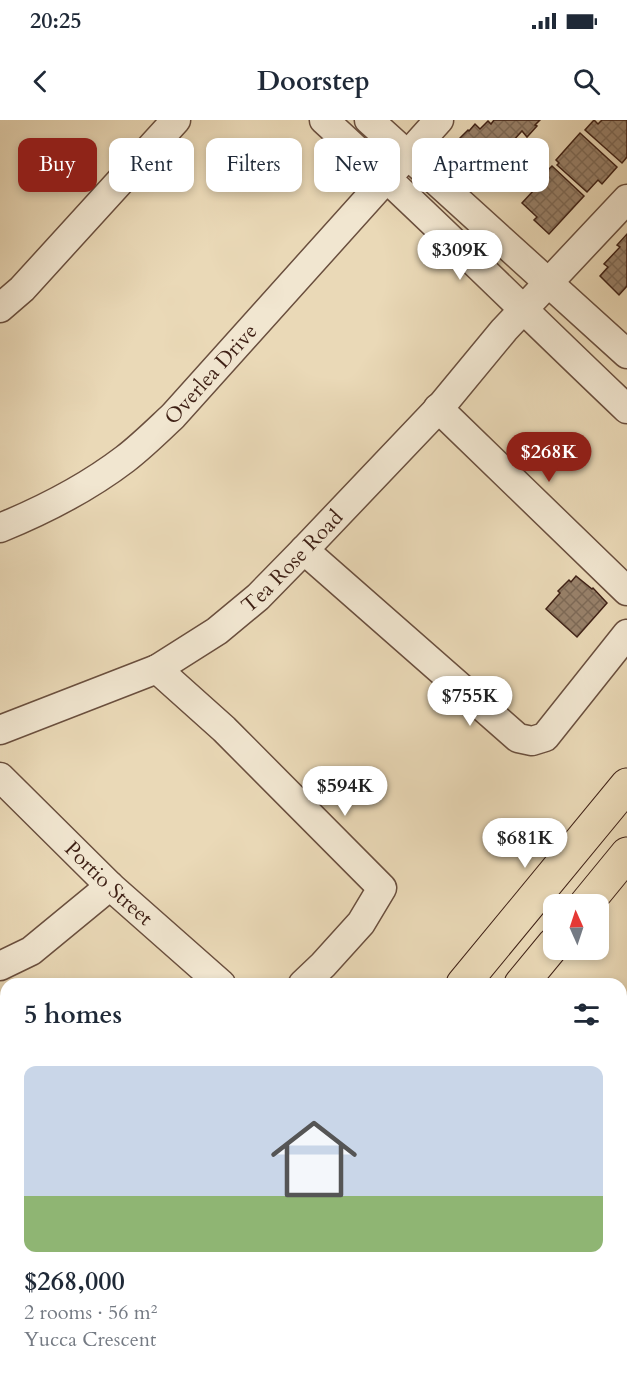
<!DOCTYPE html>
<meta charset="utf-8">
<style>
body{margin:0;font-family:Cardo,serif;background:#f6f6f7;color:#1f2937;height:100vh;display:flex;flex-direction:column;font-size:22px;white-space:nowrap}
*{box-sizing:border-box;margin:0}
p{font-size:20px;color:#747a83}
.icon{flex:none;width:33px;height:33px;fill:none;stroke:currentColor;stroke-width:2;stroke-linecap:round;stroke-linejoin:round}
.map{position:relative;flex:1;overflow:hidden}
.sheet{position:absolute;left:0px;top:858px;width:627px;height:402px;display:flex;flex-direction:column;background:#fff;border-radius:18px 18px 0 0;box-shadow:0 3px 9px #0003}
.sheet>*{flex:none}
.guide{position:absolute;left:18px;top:18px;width:591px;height:54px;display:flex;gap:12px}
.needle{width:39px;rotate:357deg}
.fabs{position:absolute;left:543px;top:774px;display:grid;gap:12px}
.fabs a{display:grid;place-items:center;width:66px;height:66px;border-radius:12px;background:#fff;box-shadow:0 3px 9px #0003;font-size:30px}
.price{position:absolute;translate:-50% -51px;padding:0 14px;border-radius:21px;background:#fff;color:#222;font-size:20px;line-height:39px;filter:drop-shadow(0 2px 3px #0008)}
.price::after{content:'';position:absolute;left:50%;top:36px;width:18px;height:14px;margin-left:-9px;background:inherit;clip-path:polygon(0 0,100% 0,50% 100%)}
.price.current{background:#8f2418;color:#fff}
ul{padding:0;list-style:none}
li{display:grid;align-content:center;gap:12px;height:318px;padding:0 24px}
li span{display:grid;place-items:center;height:186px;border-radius:12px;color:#555}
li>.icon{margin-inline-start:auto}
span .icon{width:108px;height:108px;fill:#fffc;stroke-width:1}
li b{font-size:26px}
h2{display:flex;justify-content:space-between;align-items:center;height:72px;padding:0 24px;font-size:26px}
.pill{padding:0 21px;border-radius:12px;background:#fff;box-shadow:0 3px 9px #0003;font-size:21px;line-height:54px}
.pill.current{background:#8f2418;color:#fff}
.status{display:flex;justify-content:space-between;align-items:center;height:42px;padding:0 30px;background:#fff;direction:ltr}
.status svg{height:16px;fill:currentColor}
header{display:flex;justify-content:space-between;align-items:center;height:78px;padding:0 24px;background:#fff;font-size:27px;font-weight:800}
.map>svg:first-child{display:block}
</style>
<div class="status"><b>20:25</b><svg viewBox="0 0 49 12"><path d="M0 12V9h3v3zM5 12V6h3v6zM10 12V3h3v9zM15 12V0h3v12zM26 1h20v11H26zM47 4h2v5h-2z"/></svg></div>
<header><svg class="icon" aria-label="back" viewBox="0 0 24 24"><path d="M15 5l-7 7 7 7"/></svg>Doorstep<svg class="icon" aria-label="search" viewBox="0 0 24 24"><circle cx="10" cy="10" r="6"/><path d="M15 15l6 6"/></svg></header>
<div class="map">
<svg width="627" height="1260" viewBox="0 0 627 1260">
<defs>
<pattern id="park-crowns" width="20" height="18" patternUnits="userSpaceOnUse" patternTransform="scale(1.5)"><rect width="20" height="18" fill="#cdba9c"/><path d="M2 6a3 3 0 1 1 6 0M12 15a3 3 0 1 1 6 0" fill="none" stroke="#a8977e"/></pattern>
<pattern id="building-cross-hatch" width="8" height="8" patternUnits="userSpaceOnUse" patternTransform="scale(1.5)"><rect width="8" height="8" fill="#98816a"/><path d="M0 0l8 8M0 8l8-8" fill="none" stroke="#7d6956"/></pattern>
</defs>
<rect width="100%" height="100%" fill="#ead9b7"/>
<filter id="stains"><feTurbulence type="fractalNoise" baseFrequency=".00333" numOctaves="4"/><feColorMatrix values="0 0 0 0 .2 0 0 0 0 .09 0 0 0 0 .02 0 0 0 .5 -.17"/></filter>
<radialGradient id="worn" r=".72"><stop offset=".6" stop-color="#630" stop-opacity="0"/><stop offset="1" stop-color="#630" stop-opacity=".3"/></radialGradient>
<path fill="url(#park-crowns)" stroke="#866e59" stroke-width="1.5" d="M627 1142V1260H547L544 1254H621V1149Z"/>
<path fill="url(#building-cross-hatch)" stroke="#3f2116" stroke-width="1.5" d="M494 0H540L535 5 537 6 527 17 522 11 512 22 515 25 502 39 505 41 489 59 459 32 466 24 460 18 468 10 469 11 475 4 480 9 488 1 491 4Z
M594 0 598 4 602 0H627V37L622 43 585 10Z
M580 13 617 47 602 64 598 60 587 72 557 45 559 43 556 40Z
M552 46 584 76 549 114 534 100 537 97 522 83 534 70 531 67Z
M627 114V166L619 175 600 156 608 147 604 144 620 127 617 125Z
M576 456 592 469 593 468 607 483 577 517 546 489 560 473 558 471 569 460 571 462Z"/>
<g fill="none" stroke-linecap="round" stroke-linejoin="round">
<defs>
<g id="minor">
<path d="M324 0C427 94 526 193 627 289"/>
<path d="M369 0 627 234"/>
<path d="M0 188 22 169 176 0"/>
<path d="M438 288 627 471"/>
<path id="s1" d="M0 408C44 390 87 368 125 339 142 326 158 310 173 296L439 0"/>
<path d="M304 430 518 618 532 621 545 617 627 514"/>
<path d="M157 549 224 609 382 768 361 803 323 845 303 864"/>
<path id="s2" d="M0 610 157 549 217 511 258 477 304 430 442 285 504 210 627 79"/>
<path id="s3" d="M0 657 110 766 221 864"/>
<path d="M0 846 31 831 110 766"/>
<path d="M0 1066 6 1063"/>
<path d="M621 1128 627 1121"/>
<path d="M530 1254 532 1260"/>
</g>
<path id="major" d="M586 784 627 734
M463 864 627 665
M521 864 554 824
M186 1260 192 1254"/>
<path id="highway" d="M0 1204 6 1202
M137 1254 144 1260"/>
</defs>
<use href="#minor" stroke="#6a4f3e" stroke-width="31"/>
<use href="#major" stroke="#3f2116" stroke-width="35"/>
<use href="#highway" stroke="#3f2116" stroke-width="35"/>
<use href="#minor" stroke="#f1e6d0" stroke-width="28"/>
<use href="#major" stroke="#ead9b7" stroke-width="33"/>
<use href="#highway" stroke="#ead9b7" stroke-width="33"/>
</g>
<g text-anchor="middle" stroke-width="4.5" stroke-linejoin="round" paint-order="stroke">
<g font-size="21" fill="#3f2116" stroke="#f1e6d0">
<text dy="7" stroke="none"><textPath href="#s1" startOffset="264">Overlea Drive</textPath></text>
<text dy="7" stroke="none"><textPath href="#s2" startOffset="342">Tea Rose Road</textPath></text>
<text dy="7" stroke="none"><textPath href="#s3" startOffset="152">Portio Street</textPath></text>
</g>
</g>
<rect width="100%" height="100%" filter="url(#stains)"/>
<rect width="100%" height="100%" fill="url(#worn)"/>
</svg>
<div class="fabs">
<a><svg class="needle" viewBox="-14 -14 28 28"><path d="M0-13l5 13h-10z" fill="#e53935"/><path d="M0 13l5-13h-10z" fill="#747a83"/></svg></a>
</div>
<b class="price" style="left:460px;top:161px">$309K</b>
<b class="price current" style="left:549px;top:363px">$268K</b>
<b class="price" style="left:470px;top:607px">$755K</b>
<b class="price" style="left:345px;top:697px">$594K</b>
<b class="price" style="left:525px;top:749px">$681K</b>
<div class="guide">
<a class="pill current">Buy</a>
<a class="pill">Rent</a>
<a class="pill">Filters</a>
<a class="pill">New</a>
<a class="pill">Apartment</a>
</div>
<section class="sheet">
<h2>5 homes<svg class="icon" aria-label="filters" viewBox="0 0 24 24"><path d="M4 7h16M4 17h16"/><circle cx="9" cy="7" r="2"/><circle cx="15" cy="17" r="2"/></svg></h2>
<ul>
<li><span style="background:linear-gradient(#c9d6e8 70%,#8fb573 0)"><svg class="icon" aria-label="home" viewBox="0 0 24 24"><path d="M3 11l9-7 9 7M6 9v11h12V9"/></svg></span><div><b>$268,000</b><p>2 rooms · 56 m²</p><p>Yucca Crescent</p></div></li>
</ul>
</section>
</div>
